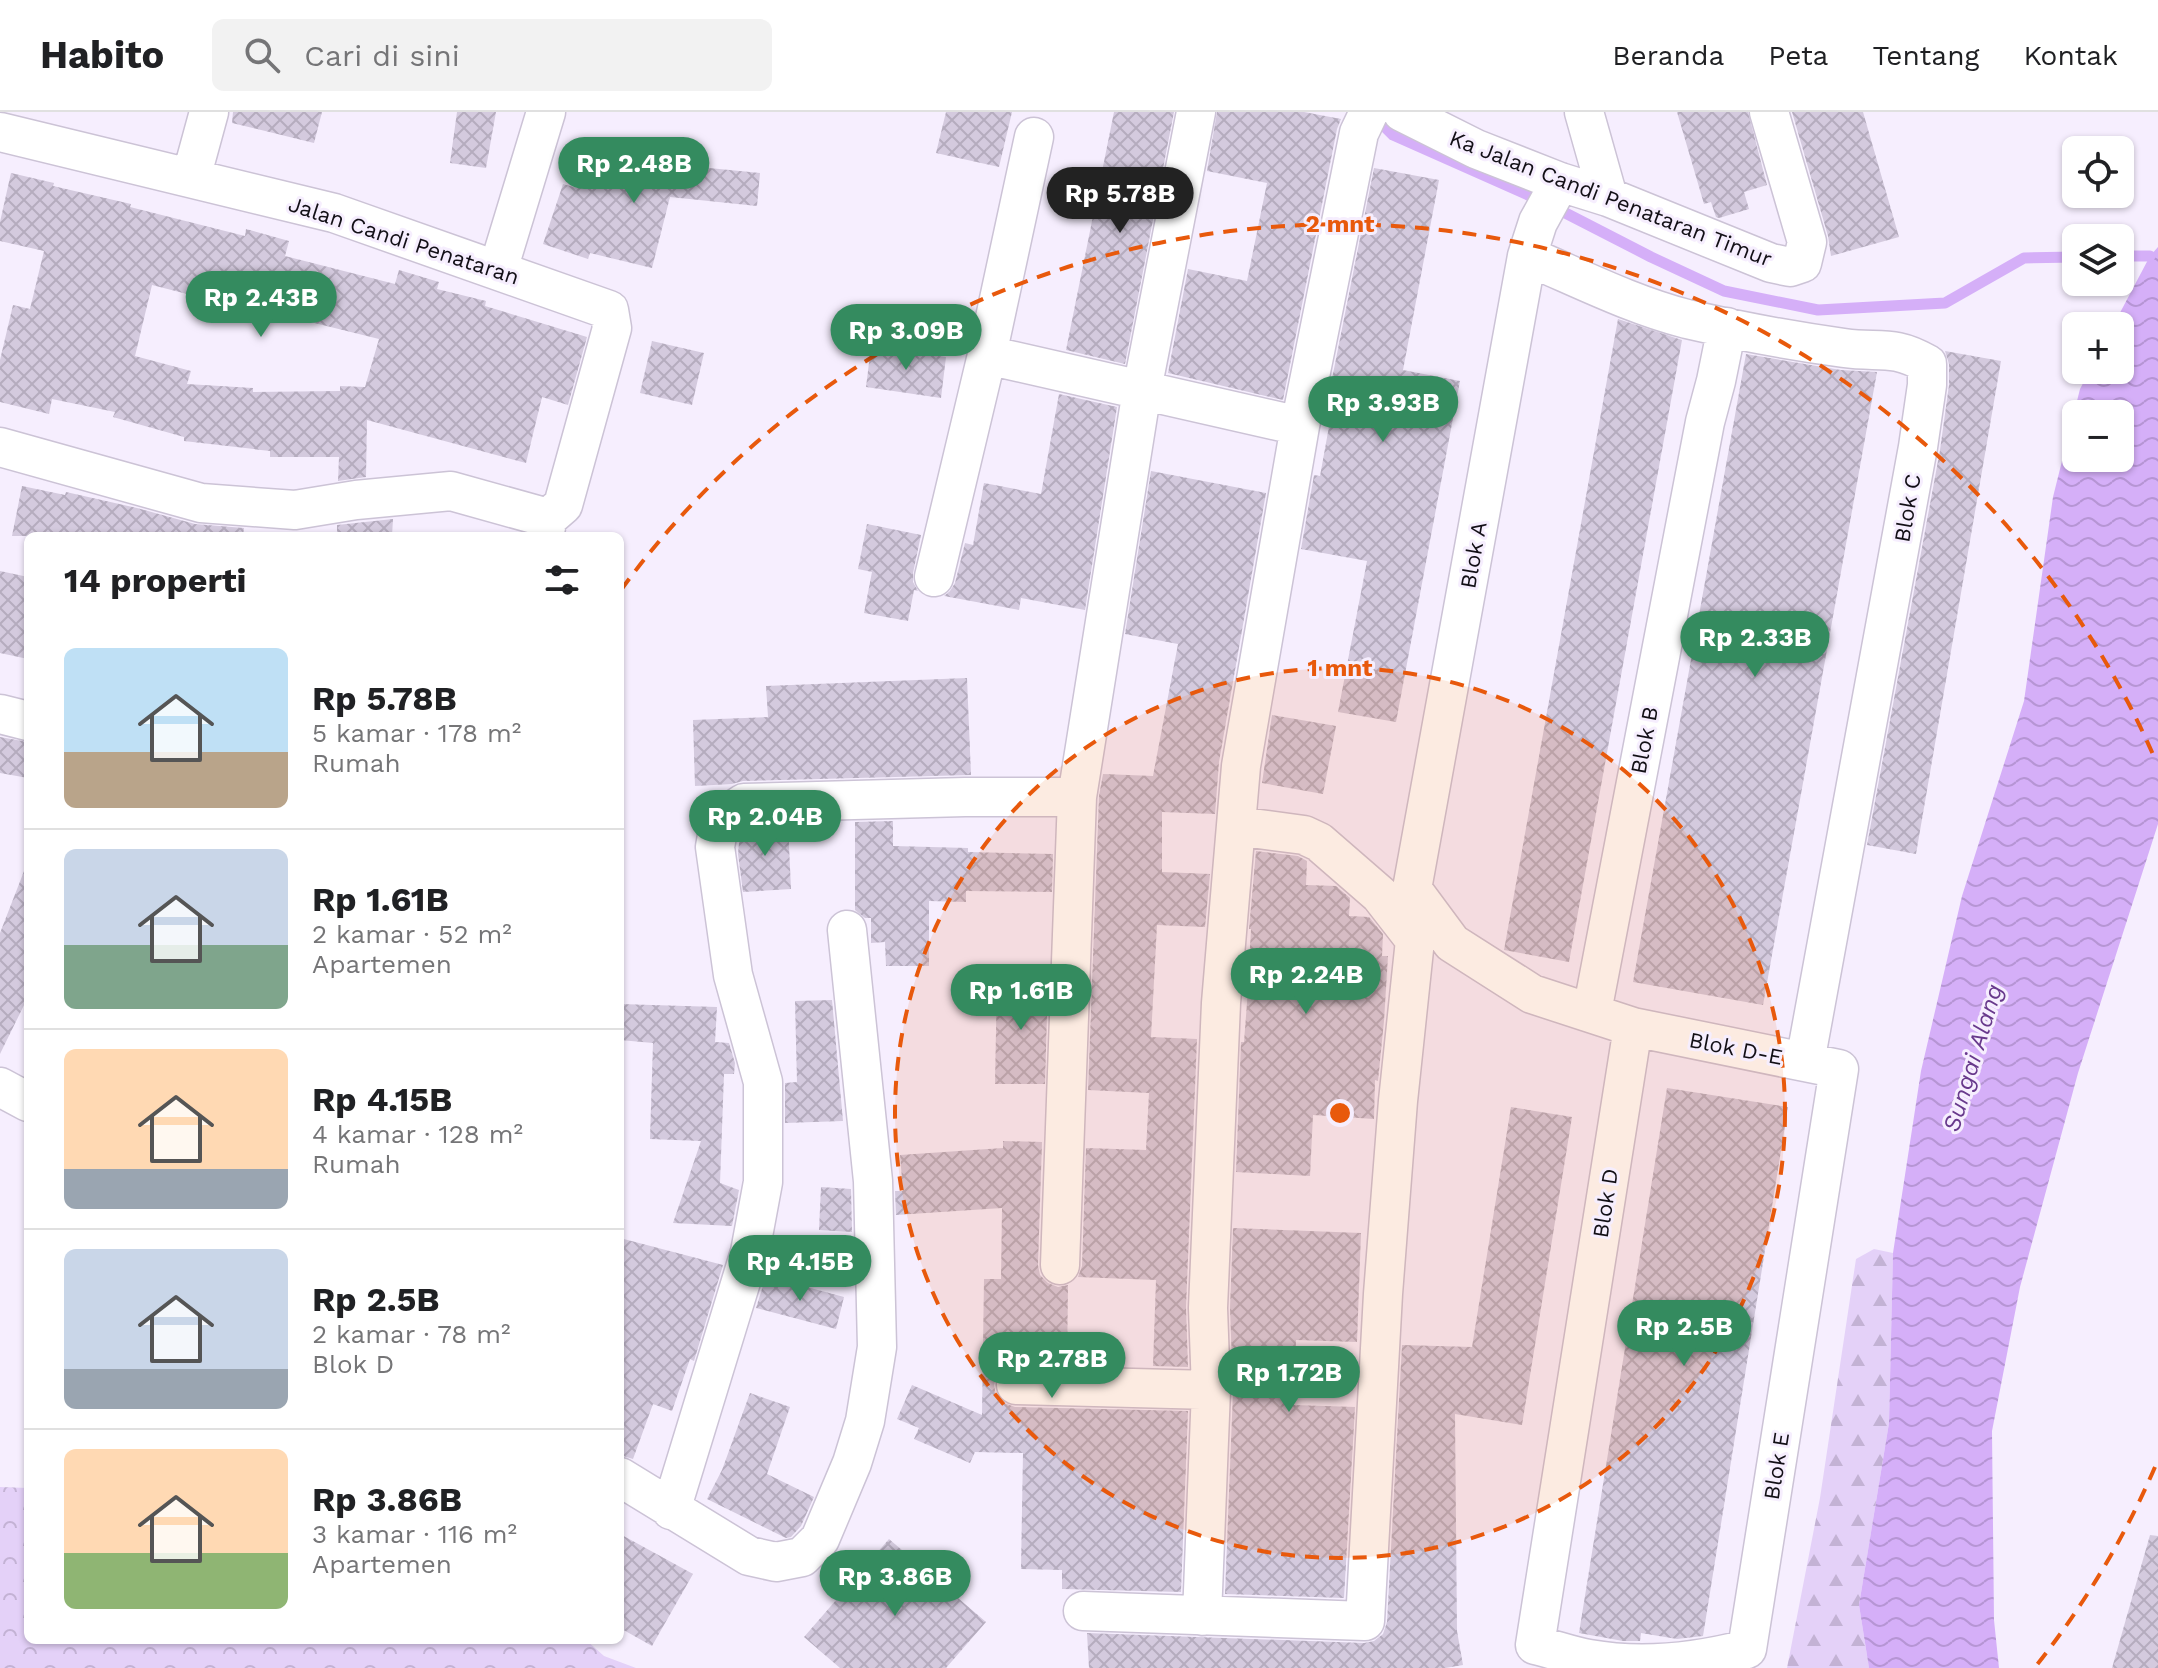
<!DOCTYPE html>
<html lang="id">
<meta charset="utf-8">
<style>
body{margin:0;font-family:"Work Sans",sans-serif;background:#f2f2f2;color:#202124;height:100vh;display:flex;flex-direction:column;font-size:30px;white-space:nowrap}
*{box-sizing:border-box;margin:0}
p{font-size:26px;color:#757577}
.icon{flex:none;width:44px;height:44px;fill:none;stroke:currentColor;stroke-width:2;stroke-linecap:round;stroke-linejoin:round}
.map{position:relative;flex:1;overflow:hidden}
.drawer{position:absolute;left:24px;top:420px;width:600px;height:1112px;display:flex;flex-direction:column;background:#fff;border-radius:12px;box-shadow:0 2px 6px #0004}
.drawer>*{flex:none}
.buttons{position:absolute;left:2062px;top:24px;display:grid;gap:16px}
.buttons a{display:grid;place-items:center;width:72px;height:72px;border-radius:12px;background:#fff;box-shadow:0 2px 6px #0004;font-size:40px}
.price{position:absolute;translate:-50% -68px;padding:0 18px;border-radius:28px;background:#348b5f;color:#fff;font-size:26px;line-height:52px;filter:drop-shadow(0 2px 4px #0008)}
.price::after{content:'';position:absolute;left:50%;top:48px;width:24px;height:18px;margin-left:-12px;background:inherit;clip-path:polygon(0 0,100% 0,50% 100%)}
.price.on{background:#222;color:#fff}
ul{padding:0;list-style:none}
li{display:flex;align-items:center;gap:24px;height:200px;padding:0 40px}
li+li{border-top:2px solid #e0e0e0}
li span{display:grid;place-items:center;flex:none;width:224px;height:160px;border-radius:12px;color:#555}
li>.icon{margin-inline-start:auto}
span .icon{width:96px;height:96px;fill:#fffc;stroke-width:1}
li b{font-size:34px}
h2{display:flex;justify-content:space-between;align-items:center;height:96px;padding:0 40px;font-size:34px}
header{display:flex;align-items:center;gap:48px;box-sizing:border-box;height:112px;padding:0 40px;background:#fff;border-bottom:2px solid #e0e0e0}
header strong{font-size:38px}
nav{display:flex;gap:44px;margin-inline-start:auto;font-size:28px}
.search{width:560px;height:72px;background:#f2f2f2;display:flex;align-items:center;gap:20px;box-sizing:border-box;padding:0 28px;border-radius:12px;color:#757577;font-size:30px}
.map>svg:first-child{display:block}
</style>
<header>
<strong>Habito</strong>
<div class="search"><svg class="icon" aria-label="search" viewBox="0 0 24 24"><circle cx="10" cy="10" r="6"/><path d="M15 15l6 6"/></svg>Cari di sini</div>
<nav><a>Beranda</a><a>Peta</a><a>Tentang</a><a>Kontak</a></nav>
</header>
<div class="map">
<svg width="2158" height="1556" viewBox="0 0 2158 1556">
<defs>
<pattern id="forest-firs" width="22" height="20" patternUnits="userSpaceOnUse" patternTransform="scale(2)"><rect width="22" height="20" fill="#e4d1f8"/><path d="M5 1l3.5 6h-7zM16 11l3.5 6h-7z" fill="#c3b2d4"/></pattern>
<pattern id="park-crowns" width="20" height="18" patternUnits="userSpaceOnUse" patternTransform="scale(2)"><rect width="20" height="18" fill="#e4d1f8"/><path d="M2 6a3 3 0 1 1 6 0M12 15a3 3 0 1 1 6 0" fill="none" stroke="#c3b2d4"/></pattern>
<pattern id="water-waves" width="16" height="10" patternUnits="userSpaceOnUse" patternTransform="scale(2)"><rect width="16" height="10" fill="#d5aff8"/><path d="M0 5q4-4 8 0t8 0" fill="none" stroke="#b695d4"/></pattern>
<pattern id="building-cross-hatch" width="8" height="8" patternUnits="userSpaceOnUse" patternTransform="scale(2)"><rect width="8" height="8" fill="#d4cade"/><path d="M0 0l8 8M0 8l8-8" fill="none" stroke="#b5acbe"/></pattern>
</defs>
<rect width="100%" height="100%" fill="#f6eefe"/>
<path fill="url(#forest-firs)" d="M1874 1137 1893 1141 1889 1311 1859 1493 1869 1556H1787L1820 1386 1856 1147Z"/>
<path fill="url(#park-crowns)" d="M0 1375 28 1376V1528H586L604 1544 636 1556H0Z"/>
<path fill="url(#water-waves)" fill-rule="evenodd" d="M2158 135V712L2078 961 2020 1175 1992 1319 1994 1508 1999 1556H1869L1859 1493 1889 1311 1893 1141 1921 959 1962 784 2024 589 2053 385 2080 277 2090 258H2120V214H2113L2150 144ZM2076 302H2120V346H2076Z"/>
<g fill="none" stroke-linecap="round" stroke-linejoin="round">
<path stroke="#d5aff8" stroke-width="11" d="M1373 3 1393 23 1544 90 1651 145 1724 179 1818 198 1945 191 2024 146 2076 145
M2120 144H2150"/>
</g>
<path fill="url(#building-cross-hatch)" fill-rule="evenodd" d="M233 0H322L314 31 232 11Z
M457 0H496L486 56 450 51Z
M946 0H1012L999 55 936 41Z
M1114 0H1174L1125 252 1066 238Z
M1217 0H1304L1341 7 1337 17 1283 288 1168 261 1188 157 1247 169 1267 71 1207 59Z
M1677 0H1748L1767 73 1744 80 1749 97 1719 106 1716 105 1711 90 1704 92Z
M1792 0H1863L1899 125 1831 144 1828 124Z
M588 34 698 63 699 55 760 61 757 94 670 85 652 156 590 141 588 147 543 132 563 72 577 76Z
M1374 56 1439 68 1403 258 1460 269 1396 610 1338 600 1367 449 1301 437 1314 363 1320 364 1332 298 1326 297Z
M11 61 54 71 53 74 131 92 130 95 245 124 246 117 289 129 285 144 395 172 399 158 439 170 437 177 486 189 485 194 587 225 568 293 542 285 526 351 367 308 366 365 338 369 339 345H270V339L184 329V325L113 305 115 300 52 287 49 302 0 290V248L13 193 30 197 44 139 0 129V110ZM152 173 226 192 224 197 268 208 270 200 379 227 365 275 340 274V279L253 280V276L187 272 191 259 135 244Z
M1618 207 1682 228 1569 850 1504 838Z
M652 229 704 241 692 293 640 281Z
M871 235 946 245 941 286 866 275Z
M1945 239 2001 249 1916 742 1867 733 1940 338 1949 273V252Z
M1746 242 1841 258 1877 260 1763 893 1633 870Z
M1059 282 1117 295 1085 498 1021 486 1019 498 944 484 950 479 955 471 965 431 973 433 984 371 1041 382Z
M1151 359 1266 381 1219 650 1215 702 1162 700V760L1210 762 1205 815 1157 813 1151 925 1197 927 1186 1195 1188 1255 1153 1254 1156 1168 1078 1165 1082 1154 1086 1036 1146 1038 1149 981 1088 978 1099 684 1103 662 1153 664 1178 532 1125 522Z
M22 374 65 383 66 380 137 396 195 412 244 416 243 424H12Z
M393 407 392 424H337V413Z
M867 412 921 423 913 461V470L918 479 914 478 908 509 864 501 872 460 858 457Z
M0 459 28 465V547L0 541Z
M967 566 971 663 743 669 732 672 695 674 693 608 768 605 766 574Z
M1272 603 1336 614 1323 682 1262 671Z
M0 625 28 630V666L0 661Z
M893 709V734L968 736V740L1053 742 1052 780 966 779V790L929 789V854H886L885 830 871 831V806H865L855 798V710Z
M788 712 791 777 743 780 738 742 740 720 751 713Z
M1256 739 1298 744 1307 749 1306 773 1336 774 1350 786 1349 804 1369 805 1383 822 1382 844H1388L1384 909 1378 969 1375 968 1374 1007 1313 1003 1310 1064 1236 1060 1241 930H1244L1247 891 1251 817H1249Z
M26 754 28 755V885L0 942V821Z
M997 867 1048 868 1045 972H995Z
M832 888 843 1009 785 1011V971L797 970 795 889Z
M620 892 717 895 715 930 729 931 735 951 734 962H724L720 1071 739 1078 732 1114 673 1111 701 1029 650 1027 653 931 620 928Z
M1667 976 1788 995 1703 1524 1677 1527 1641 1521 1640 1529H1623L1579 1521Z
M1511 995 1572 1005 1522 1313 1455 1302 1457 1519 1463 1553 1445 1556H1089L1087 1521 1364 1531 1374 1529 1383 1522 1387 1510 1402 1233 1472 1235Z
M1003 1029 1042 1030 1038 1153 1040 1163 1048 1171 1058 1175 1068 1173 1067 1252 1017 1251 1006 1253 997 1262 994 1273 996 1283 1004 1291 1015 1295 1188 1299 1181 1480 1062 1477V1458L1021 1457 1023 1341 975 1340 970 1351 914 1327 919 1316 897 1307 912 1273 982 1303 984 1167H1001L1002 1096 896 1103 895 1079H903L900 1043 1003 1036Z
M821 1075 851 1077 852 1120 819 1118Z
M1233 1116 1361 1121 1357 1230 1296 1228 1294 1293 1355 1295 1344 1486 1225 1482 1233 1279 1230 1196Z
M620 1126 723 1153 694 1249 690 1247 672 1299 653 1292 633 1347 620 1343Z
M766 1164 844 1185 836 1217 756 1196Z
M750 1281 790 1295 767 1362 814 1385 801 1414 791 1425 786 1426 707 1387 722 1358Z
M620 1422 693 1462 652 1534 620 1516Z
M2150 1423 2158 1424V1556H2112Z
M889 1427 986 1510 946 1556H840L804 1525Z"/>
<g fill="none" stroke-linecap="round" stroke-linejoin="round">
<defs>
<path id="street" d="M1402 0 1476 37 1560 70 1608 85 1771 151 1790 155 1802 151 1807 130 1769 0
M1584 0 1608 85
M0 20 334 101 609 198 612 216 563 393 548 406 544 424
M191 66 209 0
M1560 70 1538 110 1527 144 1412 777 1452 831 1532 882 1633 915 1535 1533C1553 1537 1571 1544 1589 1547 1640 1556 1697 1550 1747 1537L1839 957 1633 915
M1527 144C1579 166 1632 193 1687 207 1739 219 1792 229 1844 236 1879 241 1893 232 1927 252V273L1918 335 1805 950
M498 158 546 0
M987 243 1300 314
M0 335 201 391 295 398 356 388 451 379 548 406
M934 465 987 243 1034 25
M0 602 28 609
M1592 900 1705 310 1716 269 1727 215
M0 975 28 990
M1060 1153 1077 685 1142 278 1196 0
M1016 1273 1211 1278
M620 1365 749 1444 776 1450 802 1445 820 1427 852 1351 865 1309 877 1235 873 1069 847 818
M671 1398 750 1140 763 1070V970L733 863 715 735 720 707 744 691 965 685H1077
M1083 1499 1365 1509 1383 1182 1398 989 1415 828 1380 783 1319 730 1304 723 1236 714
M1202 1504 1211 1278 1208 1196 1221 891 1241 654 1300 314 1359 21 1369 0"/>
</defs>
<use href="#street" stroke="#ccc3d6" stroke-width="41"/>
<use href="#street" stroke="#fff" stroke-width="38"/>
</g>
<circle cx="1340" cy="1001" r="445" fill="#e8590c" fill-opacity=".12"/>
<g fill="none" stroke="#e8590c" stroke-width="4" stroke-dasharray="14 10">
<circle cx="1340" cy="1001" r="445"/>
<path d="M2155 1355A889 889 0 0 1 2036 1554M621 478A889 889 0 0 1 2155 647"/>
</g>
<g text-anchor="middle" stroke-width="6" stroke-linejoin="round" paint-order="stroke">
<g font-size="22" fill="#120f16" stroke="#f6eefe">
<text transform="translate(1611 86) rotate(21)" y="8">Ka Jalan Candi Penataran Timur</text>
<text transform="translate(404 128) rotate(18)" y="8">Jalan Candi Penataran</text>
<text transform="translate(1907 396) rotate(-80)" y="8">Blok C</text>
<text transform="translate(1473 443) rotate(-80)" y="8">Blok A</text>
<text transform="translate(1644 628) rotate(-79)" y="8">Blok B</text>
<text transform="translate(1736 936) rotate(11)" y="8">Blok D-E</text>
<text transform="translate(1605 1091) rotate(-81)" y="8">Blok D</text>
<text transform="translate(1776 1354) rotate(-81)" y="8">Blok E</text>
</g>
<g font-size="24" font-style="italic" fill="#68398c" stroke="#f6eefe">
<text transform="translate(1973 946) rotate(-73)" y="8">Sungai Alang</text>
</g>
</g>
<circle cx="1340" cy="1001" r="12" fill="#e8590c" stroke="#f6eefe" stroke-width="4"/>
<g font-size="24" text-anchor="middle" font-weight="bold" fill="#e8590c" stroke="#f6eefe" stroke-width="6" stroke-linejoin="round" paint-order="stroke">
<text x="1340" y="120">2 mnt</text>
<text x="1340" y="564">1 mnt</text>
</g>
</svg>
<div class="buttons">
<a><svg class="icon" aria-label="locate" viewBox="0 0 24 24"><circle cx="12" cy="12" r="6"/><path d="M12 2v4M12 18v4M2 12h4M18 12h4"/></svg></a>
<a><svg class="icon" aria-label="layers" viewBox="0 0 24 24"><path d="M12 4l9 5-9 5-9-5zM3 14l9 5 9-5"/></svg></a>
<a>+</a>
<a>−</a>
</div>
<b class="price" style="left:634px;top:93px">Rp 2.48B</b>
<b class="price on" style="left:1120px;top:123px">Rp 5.78B</b>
<b class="price" style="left:261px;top:227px">Rp 2.43B</b>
<b class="price" style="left:906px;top:260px">Rp 3.09B</b>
<b class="price" style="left:1383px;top:332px">Rp 3.93B</b>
<b class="price" style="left:1755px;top:567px">Rp 2.33B</b>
<b class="price" style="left:765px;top:746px">Rp 2.04B</b>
<b class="price" style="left:1306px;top:904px">Rp 2.24B</b>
<b class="price" style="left:1021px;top:920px">Rp 1.61B</b>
<b class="price" style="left:800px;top:1191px">Rp 4.15B</b>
<b class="price" style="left:1684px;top:1256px">Rp 2.5B</b>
<b class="price" style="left:1052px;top:1288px">Rp 2.78B</b>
<b class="price" style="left:1289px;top:1302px">Rp 1.72B</b>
<b class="price" style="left:895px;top:1506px">Rp 3.86B</b>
<section class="drawer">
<h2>14 properti<svg class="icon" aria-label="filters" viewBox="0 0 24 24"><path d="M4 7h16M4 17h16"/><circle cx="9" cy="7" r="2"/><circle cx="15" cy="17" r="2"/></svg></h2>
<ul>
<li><span style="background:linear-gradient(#bfe0f5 65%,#b9a48a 0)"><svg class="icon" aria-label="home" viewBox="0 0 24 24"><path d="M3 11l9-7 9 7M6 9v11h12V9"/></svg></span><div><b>Rp 5.78B</b><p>5 kamar · 178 m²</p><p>Rumah</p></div></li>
<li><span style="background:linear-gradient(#c9d6e8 60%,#7fa58c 0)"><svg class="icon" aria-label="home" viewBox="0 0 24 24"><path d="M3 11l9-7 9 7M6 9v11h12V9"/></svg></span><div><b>Rp 1.61B</b><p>2 kamar · 52 m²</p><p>Apartemen</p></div></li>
<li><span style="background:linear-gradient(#ffd9b3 75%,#9aa5b1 0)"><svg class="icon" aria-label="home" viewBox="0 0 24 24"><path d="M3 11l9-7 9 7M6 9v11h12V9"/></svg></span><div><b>Rp 4.15B</b><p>4 kamar · 128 m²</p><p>Rumah</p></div></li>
<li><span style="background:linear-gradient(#c9d6e8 75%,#9aa5b1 0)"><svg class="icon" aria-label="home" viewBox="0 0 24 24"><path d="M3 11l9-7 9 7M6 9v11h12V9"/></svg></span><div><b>Rp 2.5B</b><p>2 kamar · 78 m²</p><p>Blok D</p></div></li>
<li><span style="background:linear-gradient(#ffd9b3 65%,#8fb573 0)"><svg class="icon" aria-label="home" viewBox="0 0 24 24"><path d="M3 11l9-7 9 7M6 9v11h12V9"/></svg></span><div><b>Rp 3.86B</b><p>3 kamar · 116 m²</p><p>Apartemen</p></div></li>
</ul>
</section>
</div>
